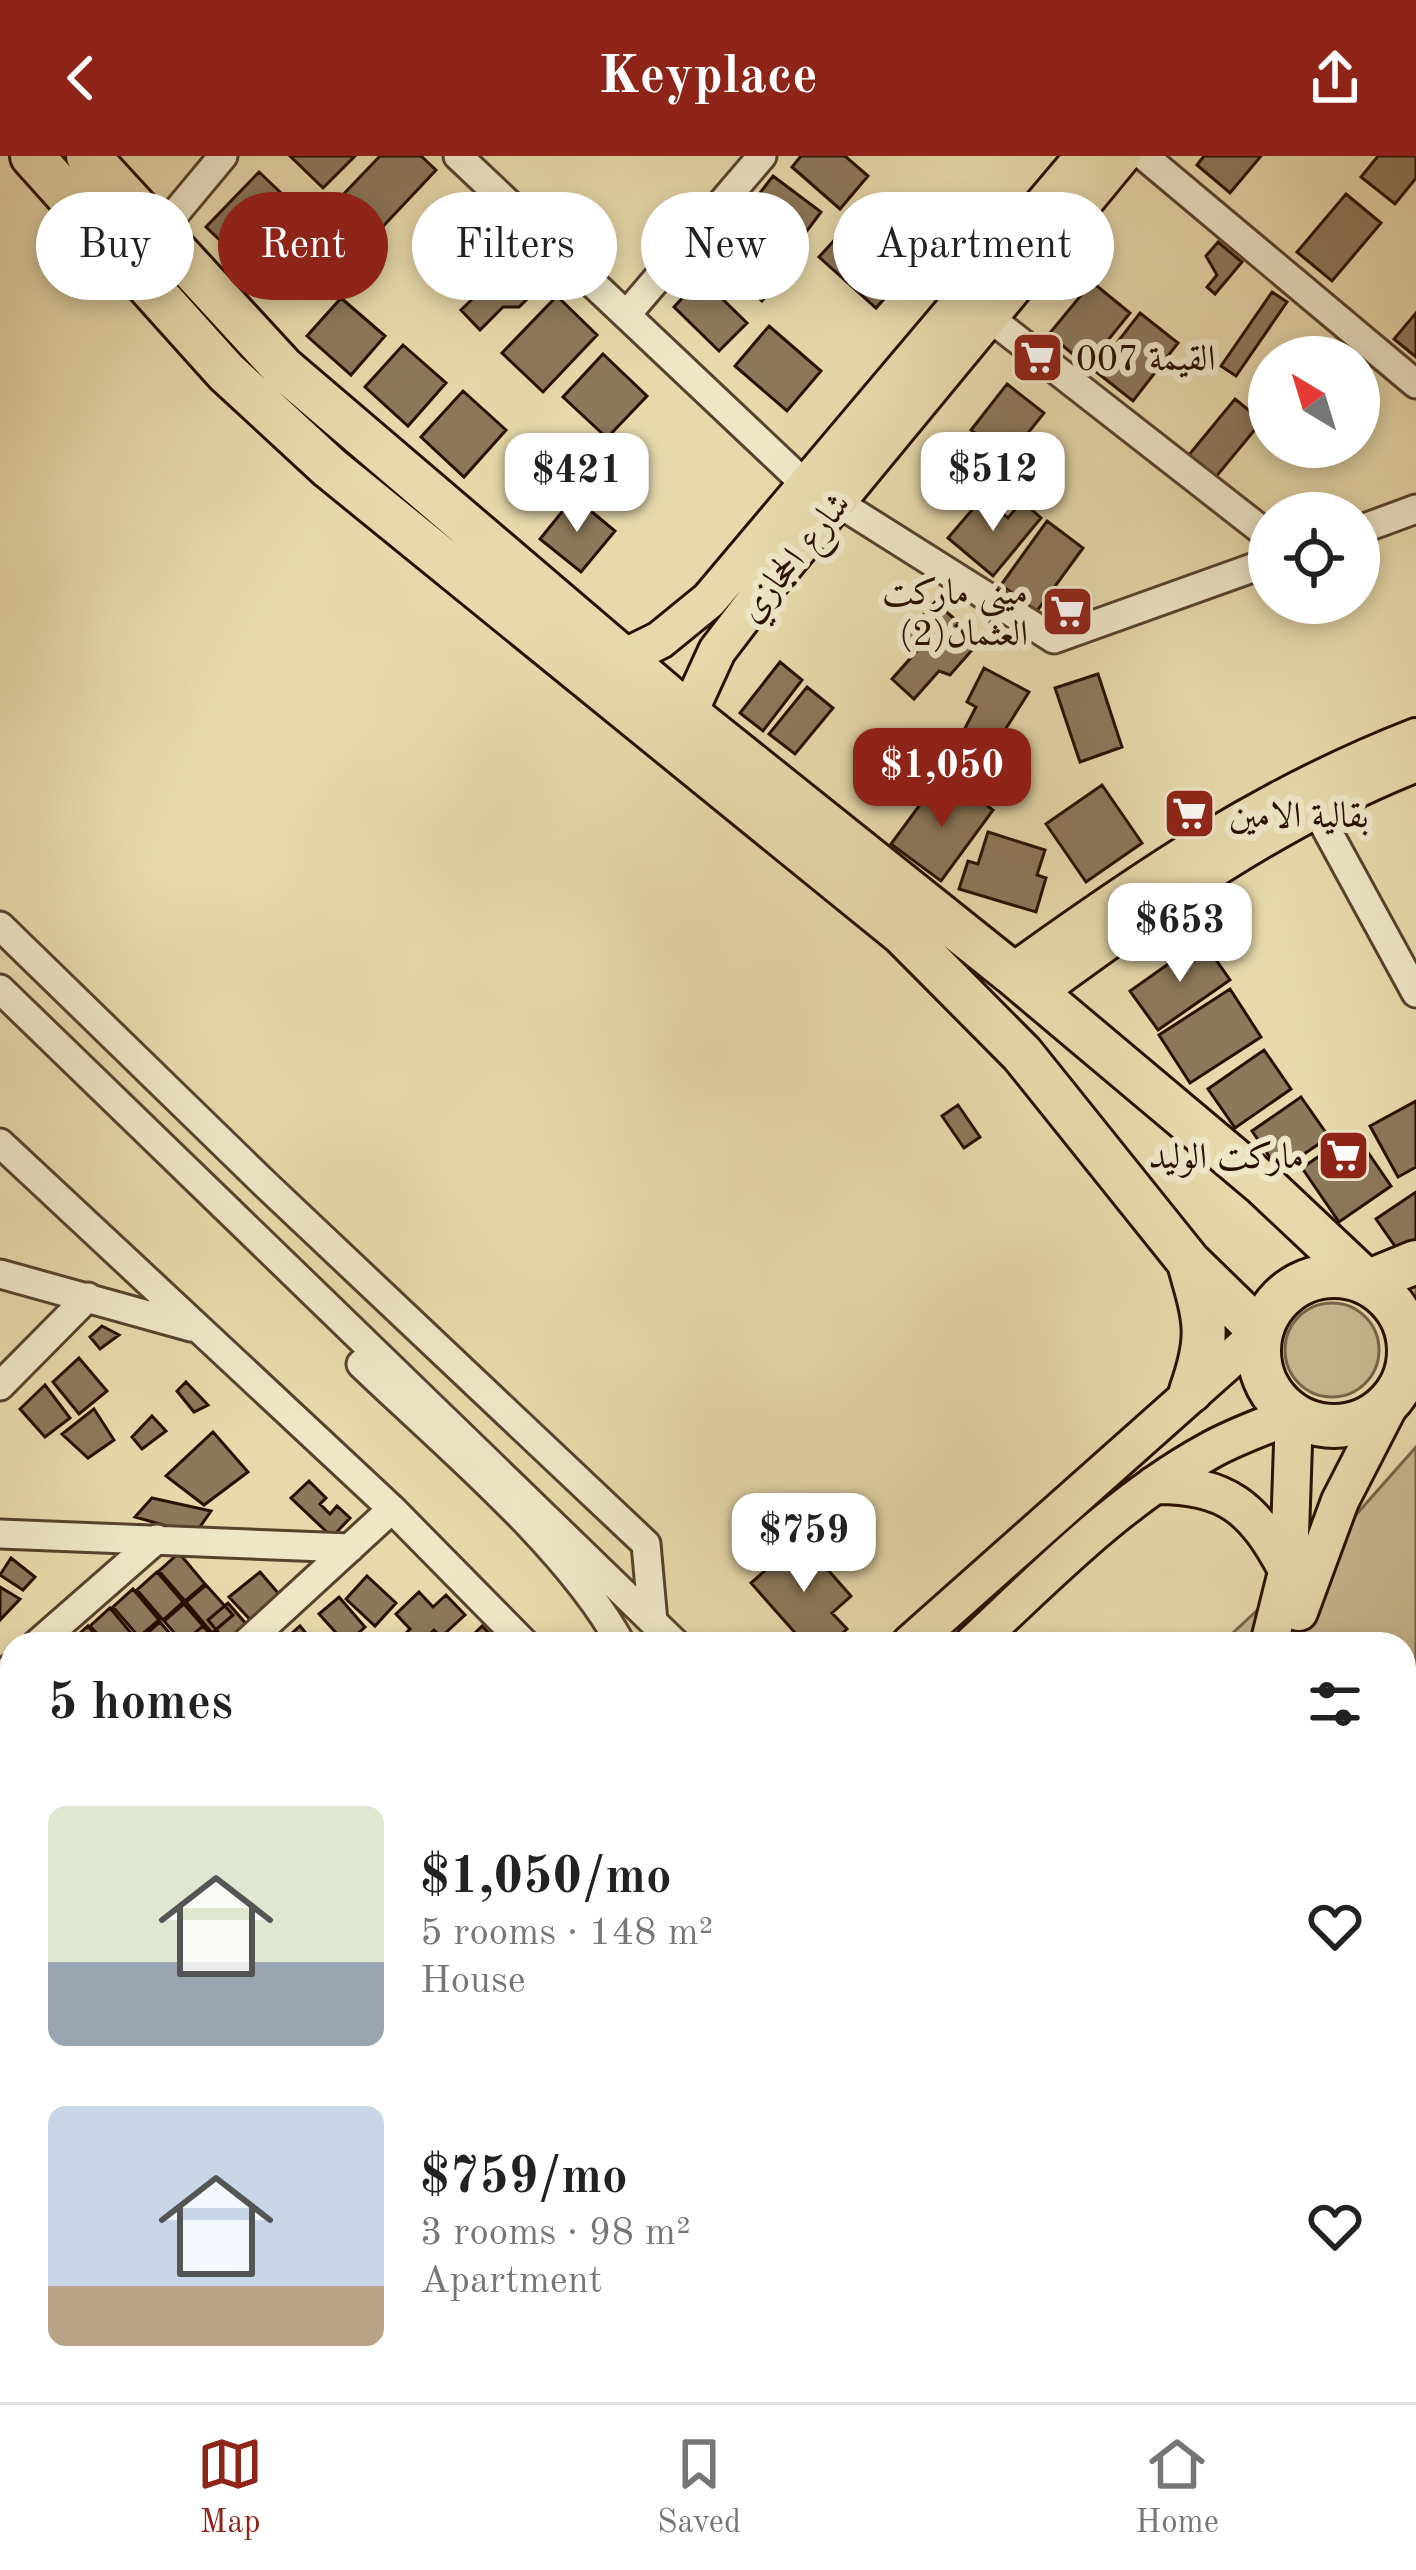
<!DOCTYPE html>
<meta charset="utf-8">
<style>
body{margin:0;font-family:"Old Standard TT",Amiri,serif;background:#f6f6f6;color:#222;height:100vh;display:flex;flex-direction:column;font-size:45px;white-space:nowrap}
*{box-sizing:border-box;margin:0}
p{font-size:39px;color:#767676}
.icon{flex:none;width:66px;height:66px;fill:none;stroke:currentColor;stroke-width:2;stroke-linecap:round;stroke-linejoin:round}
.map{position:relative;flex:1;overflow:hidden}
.side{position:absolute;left:0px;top:1476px;width:1416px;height:771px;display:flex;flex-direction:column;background:#fff;border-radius:36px 36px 0 0;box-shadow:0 6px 18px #0003}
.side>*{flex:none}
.hud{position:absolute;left:36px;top:36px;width:1344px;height:108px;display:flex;gap:24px}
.needle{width:78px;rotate:322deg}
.fabs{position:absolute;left:1248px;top:180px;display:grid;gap:24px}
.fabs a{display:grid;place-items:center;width:132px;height:132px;border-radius:50%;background:#fff;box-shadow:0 6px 18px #0003;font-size:60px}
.price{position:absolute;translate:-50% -102px;padding:0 27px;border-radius:24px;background:#fff;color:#222;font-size:39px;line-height:78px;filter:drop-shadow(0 3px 6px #0008)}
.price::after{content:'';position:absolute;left:50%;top:72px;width:36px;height:27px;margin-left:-18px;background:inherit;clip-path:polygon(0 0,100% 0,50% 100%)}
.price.active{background:#8f2418;color:#fff}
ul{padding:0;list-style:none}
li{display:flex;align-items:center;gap:36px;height:300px;padding:0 48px}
li span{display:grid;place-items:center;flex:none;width:336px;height:240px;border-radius:18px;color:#555}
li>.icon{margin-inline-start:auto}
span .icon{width:144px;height:144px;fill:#fffc;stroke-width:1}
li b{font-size:51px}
h2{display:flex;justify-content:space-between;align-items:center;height:144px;padding:0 48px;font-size:51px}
.tag{padding:0 42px;border-radius:54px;background:#fff;box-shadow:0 6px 18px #0003;font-size:42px;line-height:108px}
.tag.active{background:#8f2418;color:#fff}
header{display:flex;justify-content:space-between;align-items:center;height:156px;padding:0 48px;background:#8f2418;color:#fff;font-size:54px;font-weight:700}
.tabs{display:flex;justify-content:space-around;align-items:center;height:168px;border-top:3px solid #e0e0e0;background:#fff;font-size:33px;color:#767676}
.tabs a{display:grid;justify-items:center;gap:6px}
.tabs .active{color:#8f2418}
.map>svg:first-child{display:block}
</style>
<header><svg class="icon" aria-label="back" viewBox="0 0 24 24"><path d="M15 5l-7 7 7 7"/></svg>Keyplace<svg class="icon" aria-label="share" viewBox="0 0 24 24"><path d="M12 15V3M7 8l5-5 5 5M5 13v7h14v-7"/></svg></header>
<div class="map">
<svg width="1416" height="2246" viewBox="0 0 1416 2246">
<rect width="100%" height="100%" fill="#e7d9ab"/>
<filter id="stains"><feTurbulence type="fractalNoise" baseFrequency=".00167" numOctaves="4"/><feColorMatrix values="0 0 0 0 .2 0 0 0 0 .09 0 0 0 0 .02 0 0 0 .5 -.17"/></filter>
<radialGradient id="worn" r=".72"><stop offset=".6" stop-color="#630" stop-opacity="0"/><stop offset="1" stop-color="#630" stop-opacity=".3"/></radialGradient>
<path fill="#c7b78e" stroke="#786348" stroke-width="3" d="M1416 1127V1214L1412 1215C1414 1185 1413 1162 1394 1137Z
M1285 1194a47 47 0 1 1 94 0a47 47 0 1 1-94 0Z
M1416 1291V1533L1404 1532V1488H1221L1339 1378Z
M1404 1580H1416V2246H950L951 2235H1404Z
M236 2235H722L721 2246H223Z"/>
<path fill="#a69472" stroke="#745f45" stroke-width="3" d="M1404 1532 1416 1533V1580H1404Z
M797 2235H951L950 2246H798Z"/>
<path fill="#8c785a" stroke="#290f02" stroke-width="3" d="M290 0H355L323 32Z
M380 0H421L436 14 375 79 338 44Z
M801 0H845L868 20 840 53 792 11Z
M1204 0H1261L1230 37 1197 9Z
M1378 0H1416V22L1395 48 1361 21Z
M259 16 301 56 248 111 206 71Z
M773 20 821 56 795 91 746 55Z
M1346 38 1381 67 1332 125 1297 96Z
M850 67 906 118 876 152 819 101Z
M739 69 790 112 762 145 710 102Z
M511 81 550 121 519 151H503L480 174 461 154 493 123 480 110Z
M1218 86 1242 106 1215 138 1207 131 1217 119 1206 100Z
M701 122 747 167 719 195 674 151Z
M1092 126 1130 157 1087 210 1049 178Z
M1272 136 1287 146 1236 220 1221 210Z
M557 140 597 179 543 236 502 197Z
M341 142 385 180 351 219 307 180Z
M1140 157 1178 187 1133 245 1095 215Z
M1416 157V201L1394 183Z
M769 170 821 215 787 255 735 210Z
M403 189 446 227 408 270 365 231Z
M603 198 647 240 607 282 563 241Z
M1007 228 1044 257 1007 303 971 274Z
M463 235 506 274 464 321 421 281Z
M1235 243 1262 265 1215 322 1188 300Z
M574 341 615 375 581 416 540 383Z
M983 341 1008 362 1022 345 1041 362 993 420 948 382Z
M1047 365 1083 392 1037 455 1001 429Z
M935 446 980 485 950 519 939 515 914 543 892 523 916 496 902 483Z
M780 506 802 524 763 575 740 557Z
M984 512 1029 536 991 596 961 580 976 551 967 546Z
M1098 518 1122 591 1080 606 1055 532Z
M807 531 833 552 795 598 769 578Z
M958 628 993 654 941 725 891 688 930 635 945 646Z
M1102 629 1142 687 1086 726 1046 668Z
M988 676 1045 694 1037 719 1046 722 1036 756 959 733 968 705 978 708Z
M1202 784 1230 824 1158 874 1130 835Z
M1230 833 1261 881 1190 927 1159 879Z
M1264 894 1291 933 1235 972 1208 933Z
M1301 941 1329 981 1279 1015 1252 975Z
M1416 945V1011L1398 1021 1370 970Z
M958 949 980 981 964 992 942 960Z
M1354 976 1391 1030 1339 1066 1302 1012Z
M1416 1036V1084L1399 1096 1376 1063Z
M102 1170 119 1179 100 1193 90 1181Z
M79 1202 107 1235 79 1258 53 1226Z
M186 1226 208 1249 194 1256 177 1235Z
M45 1229 70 1262 45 1281 20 1253Z
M94 1253 114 1284 88 1302 62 1278Z
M152 1260 166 1275 142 1293 132 1281Z
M213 1276 248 1316 204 1349 166 1320Z
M309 1325 326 1342 320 1348 330 1358 337 1350 350 1362 332 1381 291 1342Z
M152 1342 211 1355 195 1378 135 1361Z
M801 1383 851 1440 832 1457 847 1473 830 1488H805L751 1427Z
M179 1397 205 1428 185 1445 159 1415Z
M11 1402 35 1421 23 1434 0 1419Z
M157 1416 183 1446 163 1464 137 1434Z
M260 1416 285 1445 255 1469 229 1441Z
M367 1420 396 1447 375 1470 346 1443Z
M206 1429 233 1459 212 1477 186 1446Z
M0 1431 20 1443 0 1464Z
M133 1433 159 1464 139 1481 113 1451Z
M419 1436 433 1451 446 1439 465 1459 441 1481 434 1474 419 1488H401L398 1485 410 1473 396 1458Z
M339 1441 365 1471 346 1488 319 1458Z
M228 1447 254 1477 241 1488H228L208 1464Z
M184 1448 210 1478 199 1488H184L164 1465Z
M110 1452 136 1483 130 1488H106L90 1470Z
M160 1466 179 1488H144L140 1484Z
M204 1469 221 1488H186L184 1486Z
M88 1470 103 1488H68Z
M300 1470 315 1488H280Z
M482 1470 500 1488H464Z
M0 1539 12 1552V1581L6 1587 0 1579Z
M9 1586 12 1589V1630L0 1616V1594Z
M12 1762V1896L6 1902 0 1892V1768Z
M1404 2039 1416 2049V2230L1404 2226Z
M12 2191V2215L0 2224V2200Z
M12 2225V2235H25L10 2246H2L0 2234Z
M34 2235H49L55 2242 50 2246H21Z
M347 2235H366L376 2246H339L336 2242Z"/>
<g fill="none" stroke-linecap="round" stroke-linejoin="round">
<defs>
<path id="minor" d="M458 0 806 329
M1144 0 1416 228
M158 78 223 0
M627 158 762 0
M990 162 1269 380
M837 346 1054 483 1269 406
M1359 374 1416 353
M1316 654 1416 837
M0 770 264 1027 646 1388 653 1466
M0 833 676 1488
M0 987 392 1353 525 1488
M0 1118 191 1171
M361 1208C442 1286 568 1390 621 1488
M0 1230 88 1141
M0 1378 350 1392
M37 1488 157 1383
M245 1488 392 1353
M0 1522 12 1511
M0 1710 12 1700
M0 1735 12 1731
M1404 1849 1416 1860
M0 2157 12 2173
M59 2235 68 2246
M375 2235 386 2246
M769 2235 770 2246
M233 2246 253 2235
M655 2246 694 2235"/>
<path id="major" d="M601 513 660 484 709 444 1084 0
M672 580 684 567 717 495 759 440 1122 0
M1012 817C1144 722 1264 640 1416 581
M1036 837C1156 749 1277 662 1416 607
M1154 1329C1227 1328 1254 1352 1287 1414
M1299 1456 1340 1345 1394 1240
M910 1488 1261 1176
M973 1488C1047 1419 1119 1344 1209 1295 1235 1280 1266 1270 1294 1258L1289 1408 1269 1488
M1404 1683 1416 1682
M1404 1715 1416 1714
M0 1913 12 1909
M0 1951 12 1947
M1090 2246 1093 2235"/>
<path id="highway" d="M32 0 226 216 330 312 903 778 1022 898 1189 1106 1261 1176
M88 0 283 212 687 557 1012 817 1264 1029 1367 1126 1416 1106
M1189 1107C1205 1163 1211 1179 1191 1235
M1259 1195a75 75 0 1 1 150 0a75 75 0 1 1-150 0Z"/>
</defs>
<use href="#minor" stroke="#58422c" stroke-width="33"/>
<use href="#major" stroke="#290f02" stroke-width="42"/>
<use href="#highway" stroke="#290f02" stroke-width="48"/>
<use href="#minor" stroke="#efe6c8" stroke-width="27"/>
<use href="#major" stroke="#e7d9ab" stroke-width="36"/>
<use href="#highway" stroke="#e7d9ab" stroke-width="42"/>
</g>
<defs>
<symbol id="supermarket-square" viewBox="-11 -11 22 22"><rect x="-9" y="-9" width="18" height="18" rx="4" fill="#8f2418" stroke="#efe6c8"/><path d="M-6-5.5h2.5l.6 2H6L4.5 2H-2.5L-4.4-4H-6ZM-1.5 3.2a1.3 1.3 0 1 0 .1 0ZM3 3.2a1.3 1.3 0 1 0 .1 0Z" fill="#fff"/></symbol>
</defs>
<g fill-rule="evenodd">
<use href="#supermarket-square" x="1008" y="172" width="59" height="59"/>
<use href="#supermarket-square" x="1038" y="426" width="59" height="59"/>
<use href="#supermarket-square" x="1160" y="628" width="59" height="59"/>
<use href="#supermarket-square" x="1314" y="970" width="59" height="59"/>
</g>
<g text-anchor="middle" stroke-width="12" stroke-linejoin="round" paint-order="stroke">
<g font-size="36" fill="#290f02" stroke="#efe6c8" text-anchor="start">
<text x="1076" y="214">القيمة 007</text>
<text x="1028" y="448" text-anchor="end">ميني ماركت<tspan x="1028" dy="41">العثمان(2)</tspan></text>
<text x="1229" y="671">بقالية الامين</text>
<text x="1304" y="1012" text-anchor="end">ماركت الوليد</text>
</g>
<g font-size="36" fill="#290f02" stroke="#efe6c8">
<text transform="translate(793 400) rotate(-51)" y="13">شارع الحجازي</text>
</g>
</g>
<rect width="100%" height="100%" filter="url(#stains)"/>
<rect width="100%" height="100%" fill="url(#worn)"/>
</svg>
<div class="fabs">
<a><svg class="needle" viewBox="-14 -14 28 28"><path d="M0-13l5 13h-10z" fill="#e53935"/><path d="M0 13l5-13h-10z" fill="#767676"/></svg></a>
<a><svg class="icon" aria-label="locate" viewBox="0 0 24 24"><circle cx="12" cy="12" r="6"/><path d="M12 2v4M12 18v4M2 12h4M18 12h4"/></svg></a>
</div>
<b class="price" style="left:993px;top:378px">$512</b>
<b class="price" style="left:577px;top:379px">$421</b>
<b class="price active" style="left:942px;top:674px">$1,050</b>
<b class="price" style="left:1180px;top:829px">$653</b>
<b class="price" style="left:804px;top:1439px">$759</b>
<div class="hud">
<a class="tag">Buy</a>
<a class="tag active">Rent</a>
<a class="tag">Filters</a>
<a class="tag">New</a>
<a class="tag">Apartment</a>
</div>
<section class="side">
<h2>5 homes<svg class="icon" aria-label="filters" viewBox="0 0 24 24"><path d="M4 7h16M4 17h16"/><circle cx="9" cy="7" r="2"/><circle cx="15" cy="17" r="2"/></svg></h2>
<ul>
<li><span style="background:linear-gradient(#dfe7d0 65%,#9aa5b1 0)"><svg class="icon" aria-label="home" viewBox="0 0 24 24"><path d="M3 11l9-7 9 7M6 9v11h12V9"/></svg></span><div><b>$1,050/mo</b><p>5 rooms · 148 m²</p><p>House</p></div><svg class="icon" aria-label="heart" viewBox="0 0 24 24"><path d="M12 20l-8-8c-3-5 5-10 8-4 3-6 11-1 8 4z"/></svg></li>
<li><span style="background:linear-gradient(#c9d6e8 75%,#b9a48a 0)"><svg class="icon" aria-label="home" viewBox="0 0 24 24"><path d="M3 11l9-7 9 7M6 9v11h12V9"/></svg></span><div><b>$759/mo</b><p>3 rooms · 98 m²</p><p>Apartment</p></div><svg class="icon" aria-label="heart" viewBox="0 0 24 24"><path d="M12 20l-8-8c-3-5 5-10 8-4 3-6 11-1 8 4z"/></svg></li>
</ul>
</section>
</div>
<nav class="tabs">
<a class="active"><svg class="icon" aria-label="map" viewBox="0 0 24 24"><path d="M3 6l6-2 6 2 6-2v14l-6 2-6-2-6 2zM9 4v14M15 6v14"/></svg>Map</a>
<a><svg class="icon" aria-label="saved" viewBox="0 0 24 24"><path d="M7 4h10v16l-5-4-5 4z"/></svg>Saved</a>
<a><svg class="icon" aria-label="home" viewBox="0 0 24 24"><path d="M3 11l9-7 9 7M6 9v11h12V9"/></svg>Home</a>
</nav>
